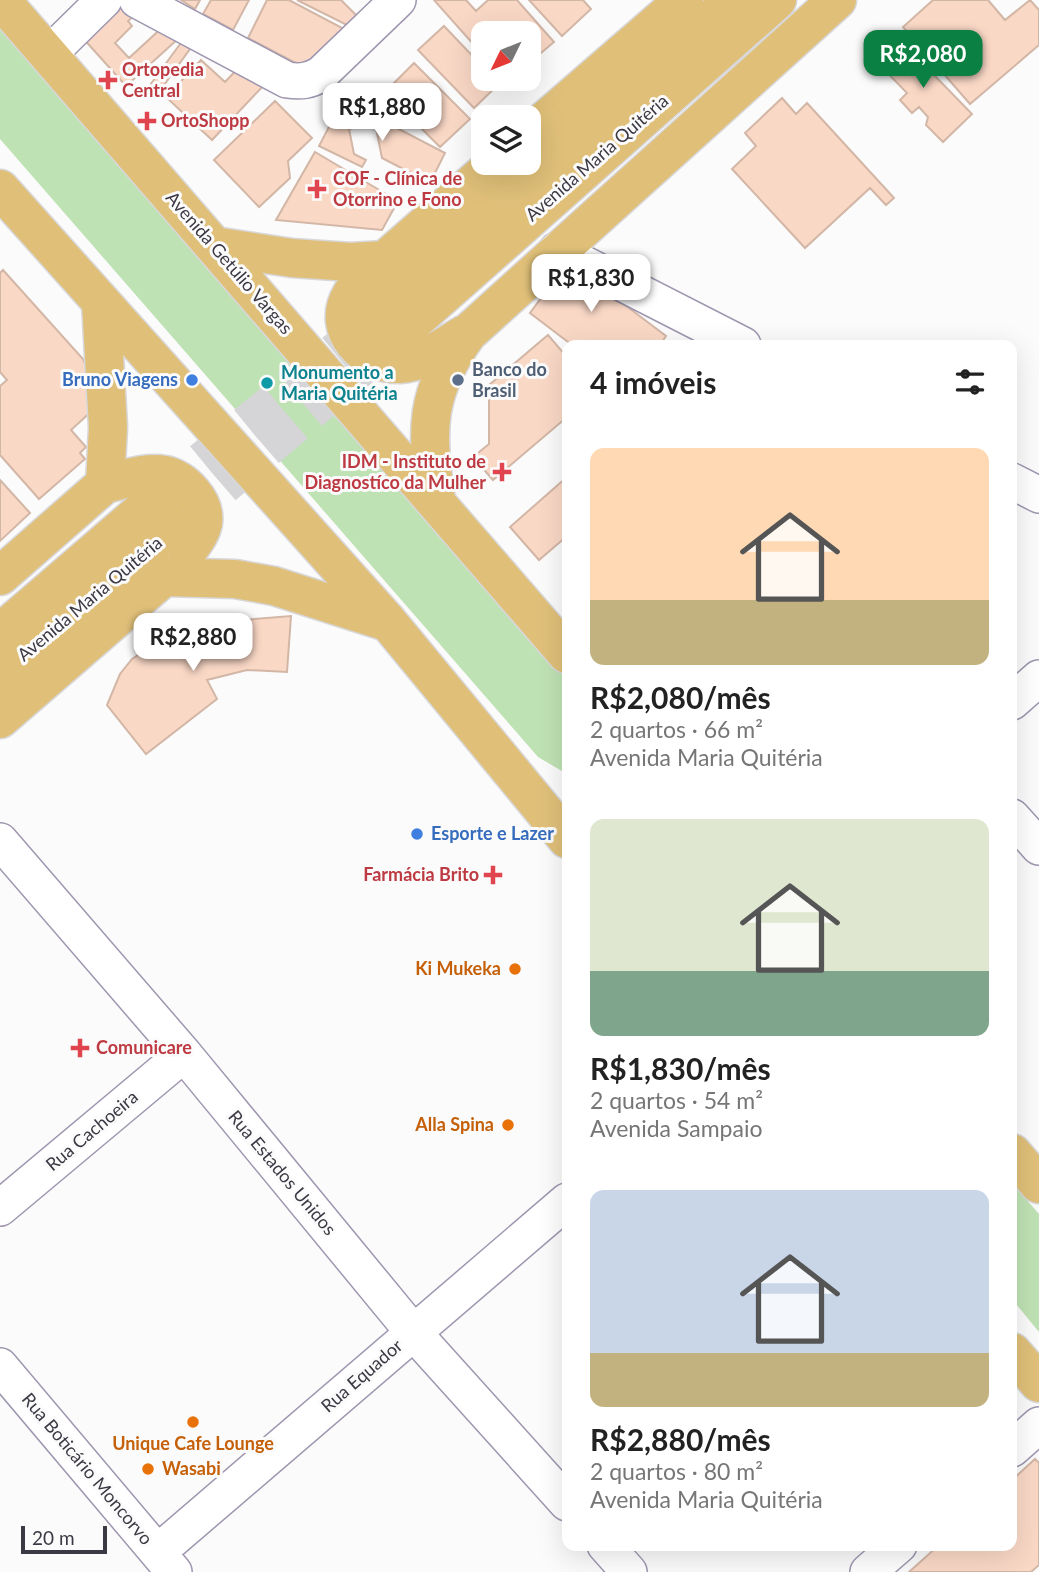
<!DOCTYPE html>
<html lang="pt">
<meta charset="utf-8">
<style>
body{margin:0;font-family:Lato,sans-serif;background:#f6f6f6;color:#222;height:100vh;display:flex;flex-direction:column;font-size:26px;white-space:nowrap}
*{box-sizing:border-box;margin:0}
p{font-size:23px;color:#767676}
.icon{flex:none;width:38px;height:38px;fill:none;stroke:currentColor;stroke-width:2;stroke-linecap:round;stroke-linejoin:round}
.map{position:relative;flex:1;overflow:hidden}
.details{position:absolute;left:562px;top:340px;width:455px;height:1211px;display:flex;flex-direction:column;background:#fff;border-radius:14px;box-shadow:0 7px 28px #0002}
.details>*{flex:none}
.needle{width:46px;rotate:227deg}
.buttons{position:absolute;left:471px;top:21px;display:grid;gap:14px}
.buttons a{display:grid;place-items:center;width:70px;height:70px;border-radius:14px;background:#fff;box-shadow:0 7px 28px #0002;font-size:35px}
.scale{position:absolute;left:21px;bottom:18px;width:86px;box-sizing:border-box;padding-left:7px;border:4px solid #3d3944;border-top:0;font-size:19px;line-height:24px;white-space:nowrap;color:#3d3944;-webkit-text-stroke:5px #fbfbfb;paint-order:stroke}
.price{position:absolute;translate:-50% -60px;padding:0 16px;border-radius:14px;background:#fff;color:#222;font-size:23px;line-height:46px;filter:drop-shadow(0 2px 4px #0008)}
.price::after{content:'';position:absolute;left:50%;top:42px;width:21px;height:16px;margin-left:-10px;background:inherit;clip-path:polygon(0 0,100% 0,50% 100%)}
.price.selected{background:#0b8043;color:#fff}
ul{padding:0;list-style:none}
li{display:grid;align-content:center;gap:14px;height:371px;padding:0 28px}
li span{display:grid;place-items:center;height:217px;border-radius:14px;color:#555}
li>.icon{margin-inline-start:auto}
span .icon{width:126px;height:126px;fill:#fffc;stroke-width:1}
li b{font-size:30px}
h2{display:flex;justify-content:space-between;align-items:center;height:84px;padding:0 28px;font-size:30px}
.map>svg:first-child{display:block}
</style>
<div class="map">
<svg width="1039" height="1572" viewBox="0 0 1039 1572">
<rect width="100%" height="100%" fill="#fbfbfb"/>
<path fill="#bfe2b4" d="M0 29 567 675V774L538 757 0 139Z
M1012 1183 1039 1214V1332L1012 1299Z"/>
<path fill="#fad8c6" stroke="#d2b6a6" stroke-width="2" d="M121 0 138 12 128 21 132 26 115 43 129 58 166 24 179 38 126 86 81 36Z
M181 0H200L195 9Z
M211 0H249L233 30 203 14Z
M267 0H289L346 30 311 71 248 38Z
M297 0H341L361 20 353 28Z
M434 0H466L476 11 488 0H517L554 42 528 64V33H483V55Z
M529 0H583L591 9 562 36Z
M933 0H988L1005 20 1030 0 1039 10V45L970 104 903 27Z
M444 26 483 67V79H494L499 84 474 108 418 50Z
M186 36 195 42 159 92 150 85Z
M896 36 972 114 943 142 926 125 928 117 919 107 912 113 900 100 907 93 873 58Z
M201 60 225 82 244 62 266 83 212 140 166 97Z
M414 63 470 119 440 147 385 92Z
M782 98 796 114 807 103 894 198 886 205 870 188 805 248 732 169 756 146 745 133Z
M343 100 445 153 430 183 382 158 375 123 349 129 354 154 366 160 362 167 319 146Z
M275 101 312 138 288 161 290 178 259 207 214 160Z
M315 152 398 201 382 230 276 220Z
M568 262 666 336 660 345H572L530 313Z
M3 270 83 359 92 379 96 407 71 430 86 447 80 453 85 459 39 499 0 455V386L7 380 0 372V273Z
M548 335 567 357V417L493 480 473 457 489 444V385Z
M567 477V536L539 560 510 527Z
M0 480 30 513 0 541Z
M291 616 287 672 247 670 207 680 217 699 146 754 107 705 120 674 132 659 164 638 206 623Z
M1035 1459 1039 1463V1565L1031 1572H909L939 1545H1012V1480Z"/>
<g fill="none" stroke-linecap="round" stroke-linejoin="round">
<path stroke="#d5d4d6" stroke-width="38" stroke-dasharray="38 19" stroke-linecap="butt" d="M158 497 368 325
M180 523 387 345"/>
<defs>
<path id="minor" d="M137 0 287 80C301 82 309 81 321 74L398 0
M48 55 104 0
M557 250 743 345
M1012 481 1039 495
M1012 702 1039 678
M1012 817 1039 847
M0 841 184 1054 413 1332 567 1503
M0 1208 184 1054
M0 1366 174 1572
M1012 1449 1039 1425
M605 1545 629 1572
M158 1552 567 1201
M868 1572 899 1545"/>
<path id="major" d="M1 0 567 654
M528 135 684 0
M0 189 388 622 567 839
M214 246 292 258 350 262 385 260 496 163
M385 260C374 270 358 282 351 295 330 330 365 366 401 364 423 363 446 345 465 334
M368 325 733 0
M387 345 777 0
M105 484C123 480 146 471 165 475 185 480 206 502 203 523 201 534 193 543 187 552
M436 501C426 430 424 393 468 333L837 0
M0 576 105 484 108 427 101 302
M0 633 158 497
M0 676 180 523
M0 719 164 577 235 579 274 586 387 622
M1012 1153 1039 1184
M1012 1352 1039 1383"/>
</defs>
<use href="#minor" stroke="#9f96b0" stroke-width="38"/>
<use href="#major" stroke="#d8d7da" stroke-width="41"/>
<use href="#minor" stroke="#fff" stroke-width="35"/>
<use href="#major" stroke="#e0c079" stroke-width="38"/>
</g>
<g fill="#e0444e" stroke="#fbfbfb" stroke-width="2.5">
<path d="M104.5 69.5h7v7h7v7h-7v7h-7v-7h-7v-7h7z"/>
<path d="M143.5 110.5h7v7h7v7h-7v7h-7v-7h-7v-7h7z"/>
<path d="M313.5 178.5h7v7h7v7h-7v7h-7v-7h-7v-7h7z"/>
<path d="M498.5 461.5h7v7h7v7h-7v7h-7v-7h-7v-7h7z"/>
<path d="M489.5 864.5h7v7h7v7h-7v7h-7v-7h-7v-7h7z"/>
<path d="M76.5 1037.5h7v7h7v7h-7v7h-7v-7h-7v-7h7z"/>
</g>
<g fill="#3f7fe0" stroke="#fbfbfb" stroke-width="2.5">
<circle cx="192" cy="380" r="7"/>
<circle cx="417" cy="834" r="7"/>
</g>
<circle fill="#5c6f8a" stroke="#fbfbfb" stroke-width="2.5" cx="458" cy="380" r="7"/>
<circle fill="#0f9aa8" stroke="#fbfbfb" stroke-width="2.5" cx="267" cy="383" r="7"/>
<g fill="#e8710a" stroke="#fbfbfb" stroke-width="2.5">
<circle cx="515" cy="969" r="7"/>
<circle cx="508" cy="1125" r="7"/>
<circle cx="193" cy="1422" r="7"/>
<circle cx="148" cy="1469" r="7"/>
</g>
<g text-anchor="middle" stroke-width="6" stroke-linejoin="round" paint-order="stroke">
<g font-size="18" font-weight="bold" fill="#be3a42" stroke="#fbfbfb" text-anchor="start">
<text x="122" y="76">Ortopedia<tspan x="122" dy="21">Central</tspan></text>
<text x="161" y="127">OrtoShopp</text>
<text x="333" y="185">COF - Clínica de<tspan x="333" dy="21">Otorrino e Fono</tspan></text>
<text x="486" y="468" text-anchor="end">IDM - Instituto de<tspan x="486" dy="21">Diagnostíco da Mulher</tspan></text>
<text x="479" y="881" text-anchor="end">Farmácia Brito</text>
<text x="96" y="1054">Comunicare</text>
</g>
<g font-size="18" fill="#3d3944" stroke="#fbfbfb">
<text transform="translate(597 158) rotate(-41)" y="6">Avenida Maria Quitéria</text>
<text transform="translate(229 263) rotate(49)" y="6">Avenida Getúlio Vargas</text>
<text transform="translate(90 599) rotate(-40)" y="6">Avenida Maria Quitéria</text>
<text transform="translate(92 1131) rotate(-40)" y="6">Rua Cachoeira</text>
<text transform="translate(282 1173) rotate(50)" y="6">Rua Estados Unidos</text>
<text transform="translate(362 1376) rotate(-41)" y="6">Rua Equador</text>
<text transform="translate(87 1469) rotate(50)" y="6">Rua Boticário Moncorvo</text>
</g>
<g font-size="18" font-weight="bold" fill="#4e5e75" stroke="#fbfbfb" text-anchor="start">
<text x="472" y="376">Banco do<tspan x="472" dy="21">Brasil</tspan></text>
</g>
<g font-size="18" font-weight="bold" fill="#0d838f" stroke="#fbfbfb" text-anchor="start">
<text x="281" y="379">Monumento a<tspan x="281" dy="21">Maria Quitéria</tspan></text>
</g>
<g font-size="18" font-weight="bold" fill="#366cbe" stroke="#fbfbfb" text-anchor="end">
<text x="178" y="386">Bruno Viagens</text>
<text x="431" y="840" text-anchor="start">Esporte e Lazer</text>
</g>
<g font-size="18" font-weight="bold" fill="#c56008" stroke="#fbfbfb" text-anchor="end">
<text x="501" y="975">Ki Mukeka</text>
<text x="494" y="1131">Alla Spina</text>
<text x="193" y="1450" text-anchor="middle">Unique Cafe Lounge</text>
<text x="162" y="1475" text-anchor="start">Wasabi</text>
</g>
</g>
</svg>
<div class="buttons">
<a><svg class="needle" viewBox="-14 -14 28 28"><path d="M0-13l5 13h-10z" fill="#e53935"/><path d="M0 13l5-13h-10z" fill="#767676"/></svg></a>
<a><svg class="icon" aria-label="layers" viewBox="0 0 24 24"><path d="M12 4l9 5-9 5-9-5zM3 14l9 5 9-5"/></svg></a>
</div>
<div class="scale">20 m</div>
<b class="price selected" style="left:923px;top:90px">R$2,080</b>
<b class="price" style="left:382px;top:143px">R$1,880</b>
<b class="price" style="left:591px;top:314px">R$1,830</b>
<b class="price" style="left:193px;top:673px">R$2,880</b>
<section class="details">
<h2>4 imóveis<svg class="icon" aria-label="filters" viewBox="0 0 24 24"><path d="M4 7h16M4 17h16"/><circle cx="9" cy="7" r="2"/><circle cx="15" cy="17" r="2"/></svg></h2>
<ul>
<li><span style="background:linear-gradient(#ffd9b3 70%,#c2b280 0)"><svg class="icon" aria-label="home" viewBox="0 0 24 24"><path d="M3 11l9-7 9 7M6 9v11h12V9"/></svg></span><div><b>R$2,080/mês</b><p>2 quartos · 66 m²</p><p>Avenida Maria Quitéria</p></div></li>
<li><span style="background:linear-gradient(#dfe7d0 70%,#7fa58c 0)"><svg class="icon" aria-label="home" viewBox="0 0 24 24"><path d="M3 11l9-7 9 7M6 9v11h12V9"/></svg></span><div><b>R$1,830/mês</b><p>2 quartos · 54 m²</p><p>Avenida Sampaio</p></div></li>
<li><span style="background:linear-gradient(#c9d6e8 75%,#c2b280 0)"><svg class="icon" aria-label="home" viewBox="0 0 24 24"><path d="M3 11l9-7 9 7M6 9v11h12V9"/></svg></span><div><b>R$2,880/mês</b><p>2 quartos · 80 m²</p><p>Avenida Maria Quitéria</p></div></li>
</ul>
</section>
</div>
